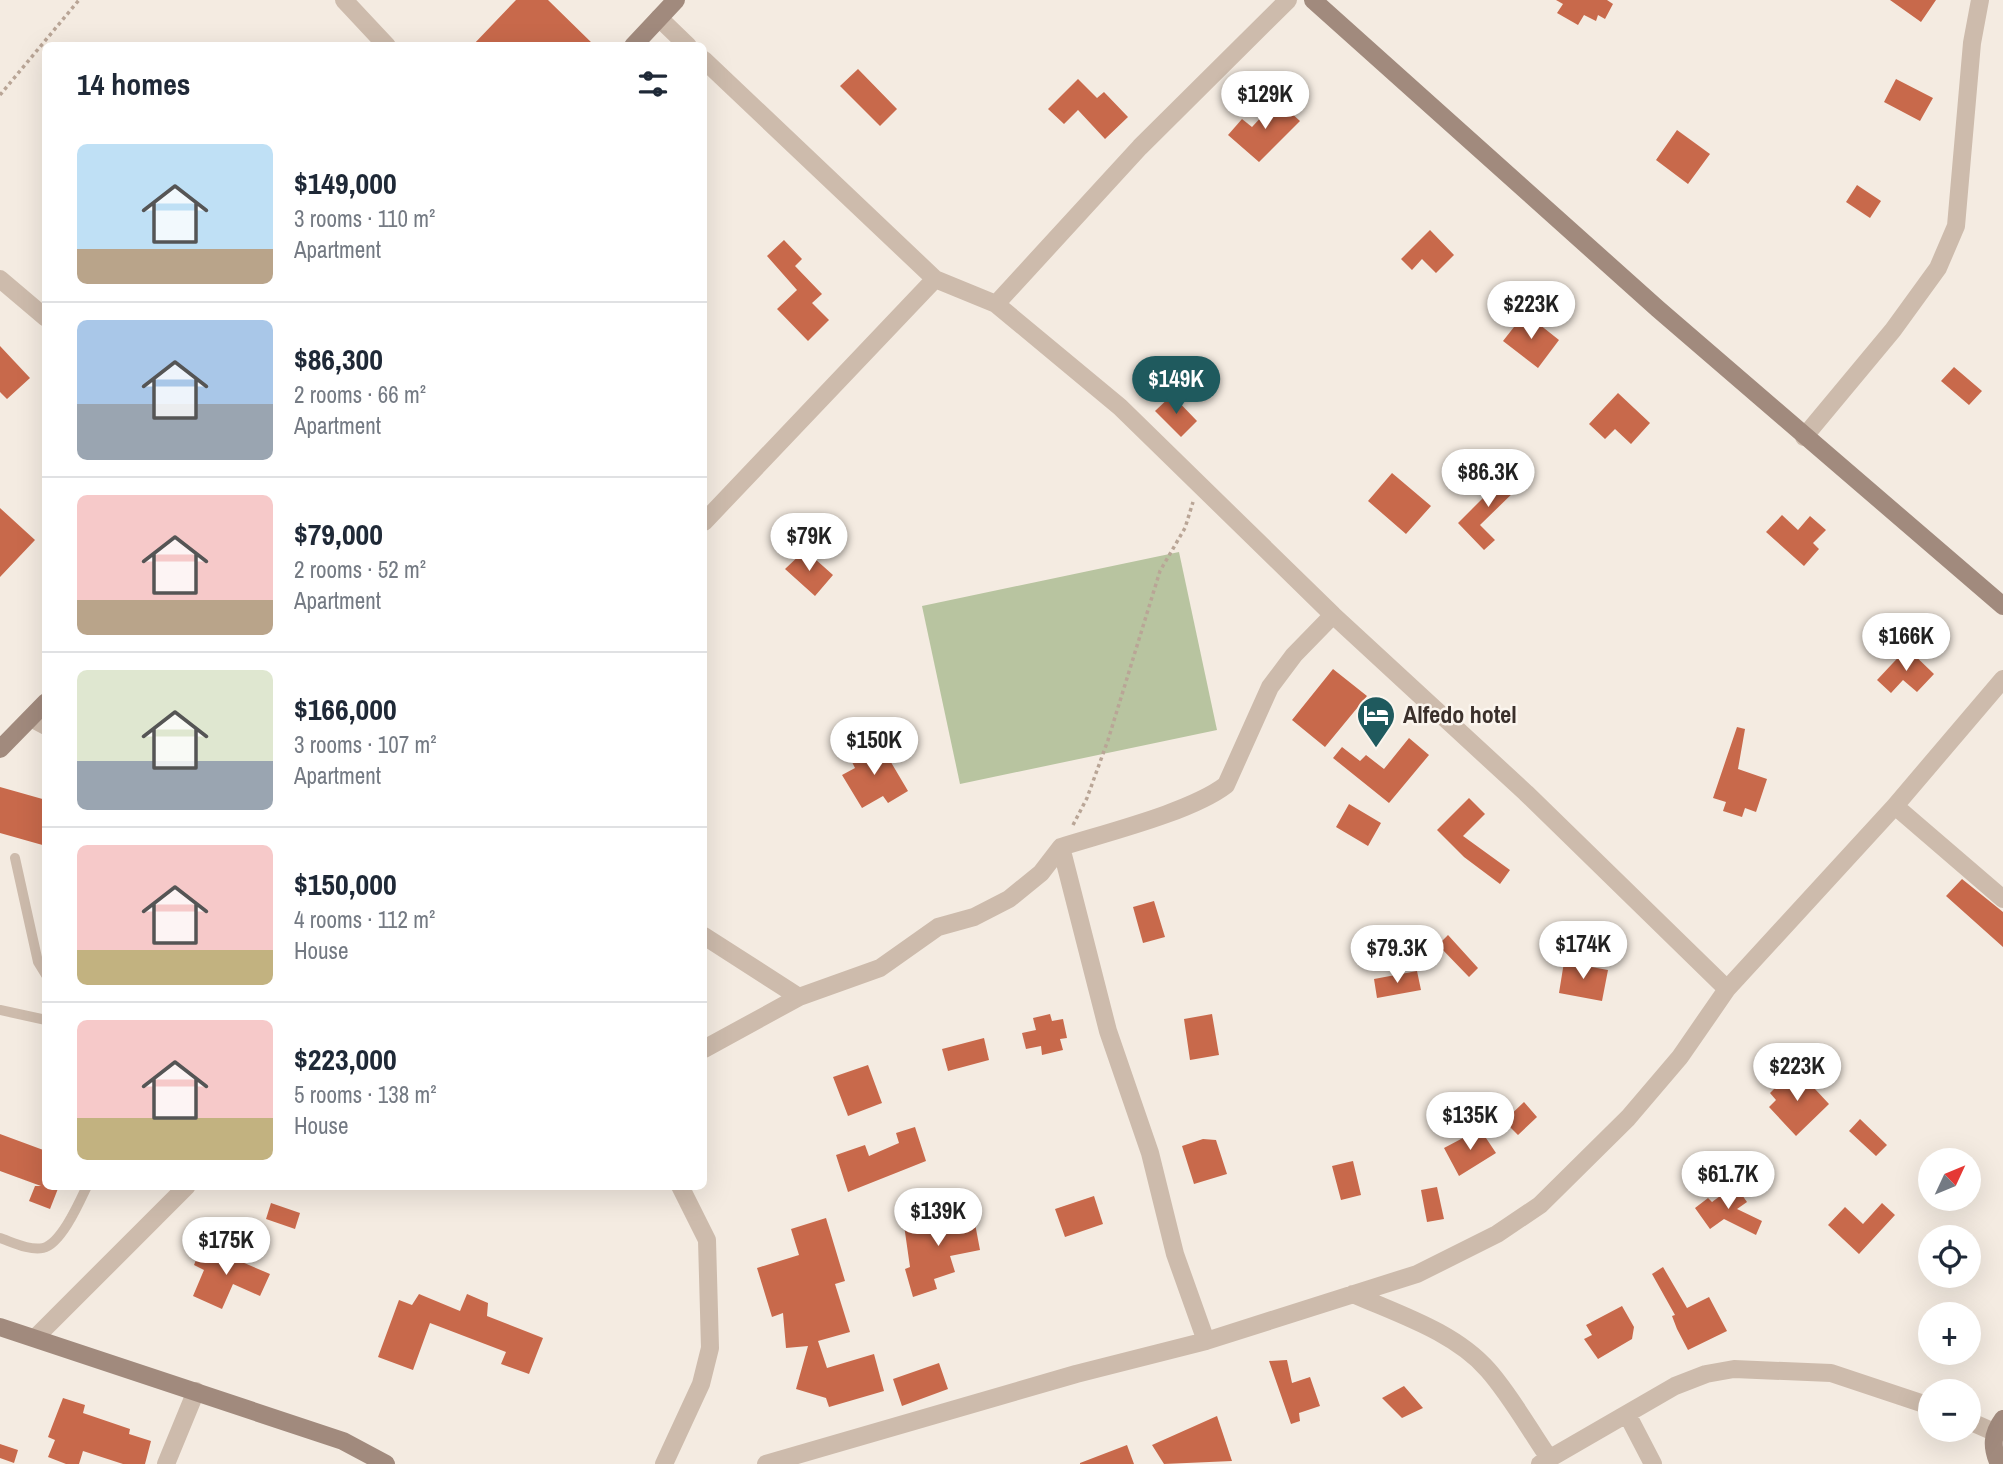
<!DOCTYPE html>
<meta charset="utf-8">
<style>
body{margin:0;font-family:"Archivo Narrow",sans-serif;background:#f6f6f7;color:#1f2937;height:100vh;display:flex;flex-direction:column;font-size:26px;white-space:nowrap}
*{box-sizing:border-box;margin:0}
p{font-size:23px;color:#747a83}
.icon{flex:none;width:38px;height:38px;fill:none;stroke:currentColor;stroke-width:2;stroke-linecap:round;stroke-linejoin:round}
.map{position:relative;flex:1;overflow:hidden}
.drawer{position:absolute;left:42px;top:42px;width:665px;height:1148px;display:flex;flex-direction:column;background:#fff;border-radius:10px;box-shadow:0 7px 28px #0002}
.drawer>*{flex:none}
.needle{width:46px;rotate:46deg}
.fabs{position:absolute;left:1918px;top:1148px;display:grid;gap:14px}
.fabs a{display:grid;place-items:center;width:63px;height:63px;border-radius:50%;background:#fff;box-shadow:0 7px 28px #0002;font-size:35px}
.price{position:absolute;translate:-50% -60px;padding:0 16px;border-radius:24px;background:#fff;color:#222;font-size:23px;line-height:46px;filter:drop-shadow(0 2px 4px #0008)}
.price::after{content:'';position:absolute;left:50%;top:42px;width:21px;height:16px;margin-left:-10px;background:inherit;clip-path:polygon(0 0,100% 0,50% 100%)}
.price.selected{background:#1f5a5e;color:#fff}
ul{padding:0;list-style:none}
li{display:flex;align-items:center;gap:21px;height:175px;padding:0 35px}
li+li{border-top:2px solid #e0e1e3}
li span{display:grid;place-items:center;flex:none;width:196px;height:140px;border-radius:10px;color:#555}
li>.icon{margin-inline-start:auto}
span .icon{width:84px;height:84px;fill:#fffc;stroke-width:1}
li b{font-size:30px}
h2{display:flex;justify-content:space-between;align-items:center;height:84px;padding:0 35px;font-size:30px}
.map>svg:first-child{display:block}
</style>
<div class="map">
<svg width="2003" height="1464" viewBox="0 0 2003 1464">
<rect width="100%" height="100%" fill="#f4ebe1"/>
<path fill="#b8c4a0" d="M1179 552 1217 730 960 784 922 606Z"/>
<path fill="#c8694b" d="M516 0H548L595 46H472Z
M1556 0H1607L1613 4 1605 19 1598 15 1596 21 1584 15 1578 25 1557 13 1563 4Z
M1890 0H1936L1921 22Z
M858 69 897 109 880 126 840 86Z
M1078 79 1097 98 1104 92 1128 117 1105 139 1078 110 1064 124 1048 109Z
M1896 79 1933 98 1920 121 1884 102Z
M1277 100 1300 121 1259 162 1228 135 1242 119 1252 127Z
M1677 130 1710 154 1688 184 1656 160Z
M1857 185 1881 201 1870 218 1846 202Z
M1430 230 1454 255 1436 273 1422 259 1412 270 1401 259Z
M784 240 802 259 795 266 822 294 812 303 829 320 808 341 777 309 797 290 767 256Z
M1525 313 1559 340 1538 368 1503 341Z
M0 346 30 378 7 399 0 392Z
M1954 367 1982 391 1969 405 1941 381Z
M1618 393 1650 423 1631 444 1615 429 1605 439 1589 424Z
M1172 395 1197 421 1181 437 1155 411Z
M1502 470 1519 487 1480 525 1495 540 1484 550 1458 523 1488 493 1484 490Z
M1392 473 1431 506 1406 534 1368 501Z
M0 508 35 540 0 577Z
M1782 515 1798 530 1810 516 1826 530 1813 543 1819 549 1804 566 1766 532Z
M809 522 824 535 809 551 794 538Z
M805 550 833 575 815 596 785 569Z
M1907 648 1934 674 1917 692 1903 680 1891 693 1877 680Z
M1333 669 1367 696 1325 747 1292 720Z
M1737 727 1745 729 1738 769 1767 779 1756 812 1745 808 1742 817 1723 811 1726 802 1713 798Z
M1409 738 1429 755 1389 803 1333 758 1342 747 1360 761 1366 755 1384 769Z
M879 742 908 791 888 803 883 796 862 808 842 775 855 768 850 758Z
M0 787 46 800V846L0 833Z
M1469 798 1485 814 1463 836 1510 870 1500 884 1464 857 1437 830Z
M1349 804 1381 823 1368 846 1336 827Z
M1962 879 2003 912V947L1946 896Z
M1154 901 1165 937 1143 943 1133 907Z
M1448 935 1478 968 1469 977 1438 945Z
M1564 962 1608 970 1602 1001 1559 993Z
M1417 971 1421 990 1377 998 1374 979Z
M1050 1014 1052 1021 1063 1019 1067 1038 1060 1039 1063 1050 1042 1055 1041 1046 1026 1049 1022 1033 1036 1030 1033 1018Z
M1212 1014 1219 1055 1190 1060 1184 1019Z
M984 1038 989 1060 948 1071 942 1049Z
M868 1065 882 1103 848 1116 833 1077Z
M1801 1074 1829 1104 1796 1136 1769 1107 1776 1100 1770 1093 1786 1077 1791 1083Z
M1524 1102 1537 1117 1518 1135 1504 1121Z
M1860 1119 1887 1145 1876 1156 1849 1131Z
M915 1127 926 1161 848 1192 836 1155 865 1145 869 1156 899 1143 896 1133Z
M1480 1129 1496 1153 1459 1176 1444 1148Z
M0 1134 46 1151V1186H59L50 1209 29 1201 35 1186H41L0 1171Z
M1203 1139 1216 1140 1227 1174 1194 1184 1182 1146Z
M1353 1161 1361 1195 1341 1200 1332 1166Z
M1735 1185 1747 1202 1737 1209 1762 1221 1756 1235 1724 1219 1710 1229 1695 1208 1708 1198 1712 1202Z
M1437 1187 1444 1219 1427 1222 1421 1190Z
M1094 1196 1103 1224 1065 1237 1055 1209Z
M271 1203 300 1213 295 1229 266 1219Z
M1882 1203 1895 1215 1859 1254 1828 1225 1845 1207 1863 1224Z
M951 1212V1216L973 1213 980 1250 950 1256 955 1272 934 1279 937 1289 913 1297 905 1269 910 1267 904 1225 935 1222 934 1214Z
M826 1218 845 1281 835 1284 850 1332 818 1341 827 1368 874 1354 884 1391 829 1407 826 1398 796 1389 808 1346 786 1348 783 1313 772 1317 757 1268 799 1255 791 1229Z
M202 1245 270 1274 260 1296 233 1284 222 1309 193 1296 204 1270 194 1265Z
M1663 1267 1687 1308 1709 1297 1727 1331 1688 1350 1677 1329 1672 1316 1675 1315 1652 1274Z
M419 1294 460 1311 467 1294 488 1303 487 1316 543 1338 529 1374 501 1364 506 1352 430 1323 413 1370 378 1357 399 1300 412 1305Z
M1622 1306 1634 1327 1632 1339 1598 1359 1584 1339 1592 1335 1586 1325Z
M1287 1360 1292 1383 1310 1377 1320 1406 1299 1413 1300 1421 1291 1424 1269 1361Z
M939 1363 948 1389 902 1406 893 1379Z
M1404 1386 1423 1408 1402 1418 1382 1398Z
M63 1398 85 1405 83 1413 130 1429 129 1434 151 1441 145 1464H123L83 1451 79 1464H66L48 1457 55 1440 48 1437Z
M1217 1416 1232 1461 1164 1464 1152 1445Z
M0 1444 18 1450 14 1463 0 1458Z
M1127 1445 1134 1464H1080V1463Z"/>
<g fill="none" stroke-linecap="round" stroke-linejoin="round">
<path stroke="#b9a596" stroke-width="3.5" stroke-dasharray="3.5 3.5" stroke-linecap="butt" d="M0 95 79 0
M1073 825 1087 798 1108 740 1160 571 1185 528 1193 502"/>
<path stroke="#cdbbac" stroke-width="10" d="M15 858 38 962 46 975
M0 1010 46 1020
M0 1238C12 1242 30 1251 43 1248 61 1244 79 1203 87 1186"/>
<path stroke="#cdbbac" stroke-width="18" d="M344 0 387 46
M659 18 688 46
M704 60 935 279 996 304 1120 407 1333 615 1526 793 1727 989
M0 279 46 318
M996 304 1140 147 1288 0
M1804 437 1893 330 1938 268 1956 226 1972 43 1980 0
M704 522 935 279
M31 718 46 726
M1895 806 2003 899
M704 936 799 997
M704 1049 799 997 880 968 938 927 974 917 1009 899 1041 873 1061 847
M1353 1294C1398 1314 1455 1332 1488 1370 1511 1396 1529 1429 1549 1458
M36 1337 187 1186
M1206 1341 1175 1254 1150 1153 1108 1031 1061 847C1105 833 1191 812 1226 785L1270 687 1294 655 1333 615
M1627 1414 1653 1464
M1969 1421 1994 1432
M166 1464 196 1391
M664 1464 701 1384 710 1348 707 1240 680 1186
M766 1464 1076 1374 1206 1341 1417 1274 1497 1234 1540 1205 1628 1118 1680 1057 1727 989 1895 806 2003 679
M1540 1464 1675 1386 1706 1374 1734 1369 1831 1373 1930 1406"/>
<path stroke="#a18a7d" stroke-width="18" d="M1313 0 1658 309 2003 606
M633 46 676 0
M0 749 46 702
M0 1327 343 1441 386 1464
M1999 1464C1991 1447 1992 1434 2003 1419"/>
</g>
<defs>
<symbol id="hotel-pin" viewBox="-11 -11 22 30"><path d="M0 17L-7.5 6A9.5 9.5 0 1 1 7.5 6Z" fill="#1f5a5e" stroke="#fbf5ee"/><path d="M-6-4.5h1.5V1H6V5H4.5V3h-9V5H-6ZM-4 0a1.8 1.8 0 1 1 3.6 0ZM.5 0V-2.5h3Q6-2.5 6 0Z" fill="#fff"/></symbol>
</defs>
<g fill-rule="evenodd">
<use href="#hotel-pin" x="1354" y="693" width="44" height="60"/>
</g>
<g text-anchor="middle" stroke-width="5" stroke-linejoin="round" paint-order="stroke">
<g font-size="24" font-weight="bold" fill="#3b302b" stroke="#fbf5ee" text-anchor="start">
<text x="1403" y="723">Alfedo hotel</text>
</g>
</g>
</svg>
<div class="fabs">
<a><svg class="needle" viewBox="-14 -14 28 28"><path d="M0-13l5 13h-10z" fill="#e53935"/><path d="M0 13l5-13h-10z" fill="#747a83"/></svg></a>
<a><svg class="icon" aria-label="locate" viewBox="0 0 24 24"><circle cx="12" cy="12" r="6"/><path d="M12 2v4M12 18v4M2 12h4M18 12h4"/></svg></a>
<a>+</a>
<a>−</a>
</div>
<b class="price" style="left:1265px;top:131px">$129K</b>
<b class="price" style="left:1531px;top:341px">$223K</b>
<b class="price selected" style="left:1176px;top:416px">$149K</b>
<b class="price" style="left:1488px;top:509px">$86.3K</b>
<b class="price" style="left:809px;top:573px">$79K</b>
<b class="price" style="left:1906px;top:673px">$166K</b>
<b class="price" style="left:874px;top:777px">$150K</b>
<b class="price" style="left:1583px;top:981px">$174K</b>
<b class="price" style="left:1397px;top:985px">$79.3K</b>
<b class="price" style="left:1797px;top:1103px">$223K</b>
<b class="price" style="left:1470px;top:1152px">$135K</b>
<b class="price" style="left:1728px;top:1211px">$61.7K</b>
<b class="price" style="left:938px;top:1248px">$139K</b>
<b class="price" style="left:226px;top:1277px">$175K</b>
<section class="drawer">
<h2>14 homes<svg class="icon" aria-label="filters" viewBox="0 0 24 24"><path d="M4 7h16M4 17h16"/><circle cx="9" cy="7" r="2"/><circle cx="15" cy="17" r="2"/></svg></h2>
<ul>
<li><span style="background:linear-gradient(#bfe0f5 75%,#b9a48a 0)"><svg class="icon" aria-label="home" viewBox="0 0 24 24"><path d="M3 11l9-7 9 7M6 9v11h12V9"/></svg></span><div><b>$149,000</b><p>3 rooms · 110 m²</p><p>Apartment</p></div></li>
<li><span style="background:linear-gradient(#a9c7e8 60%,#9aa5b1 0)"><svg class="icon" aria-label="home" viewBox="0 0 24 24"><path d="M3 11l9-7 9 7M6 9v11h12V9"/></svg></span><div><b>$86,300</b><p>2 rooms · 66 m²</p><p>Apartment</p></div></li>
<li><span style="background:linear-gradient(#f6c9c9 75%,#b9a48a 0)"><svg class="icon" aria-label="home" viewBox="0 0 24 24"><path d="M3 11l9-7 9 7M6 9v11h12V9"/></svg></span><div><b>$79,000</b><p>2 rooms · 52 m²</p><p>Apartment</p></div></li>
<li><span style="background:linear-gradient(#dfe7d0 65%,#9aa5b1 0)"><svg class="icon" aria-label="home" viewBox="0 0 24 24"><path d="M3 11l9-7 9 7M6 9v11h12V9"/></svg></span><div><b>$166,000</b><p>3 rooms · 107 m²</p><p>Apartment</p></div></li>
<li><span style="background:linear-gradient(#f6c9c9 75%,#c2b280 0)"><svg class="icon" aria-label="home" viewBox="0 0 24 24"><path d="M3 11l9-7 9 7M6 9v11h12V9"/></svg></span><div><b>$150,000</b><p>4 rooms · 112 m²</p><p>House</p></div></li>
<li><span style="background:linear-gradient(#f6c9c9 70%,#c2b280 0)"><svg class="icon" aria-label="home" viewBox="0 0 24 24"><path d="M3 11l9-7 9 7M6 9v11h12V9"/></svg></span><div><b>$223,000</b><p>5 rooms · 138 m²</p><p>House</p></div></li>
</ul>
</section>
</div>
